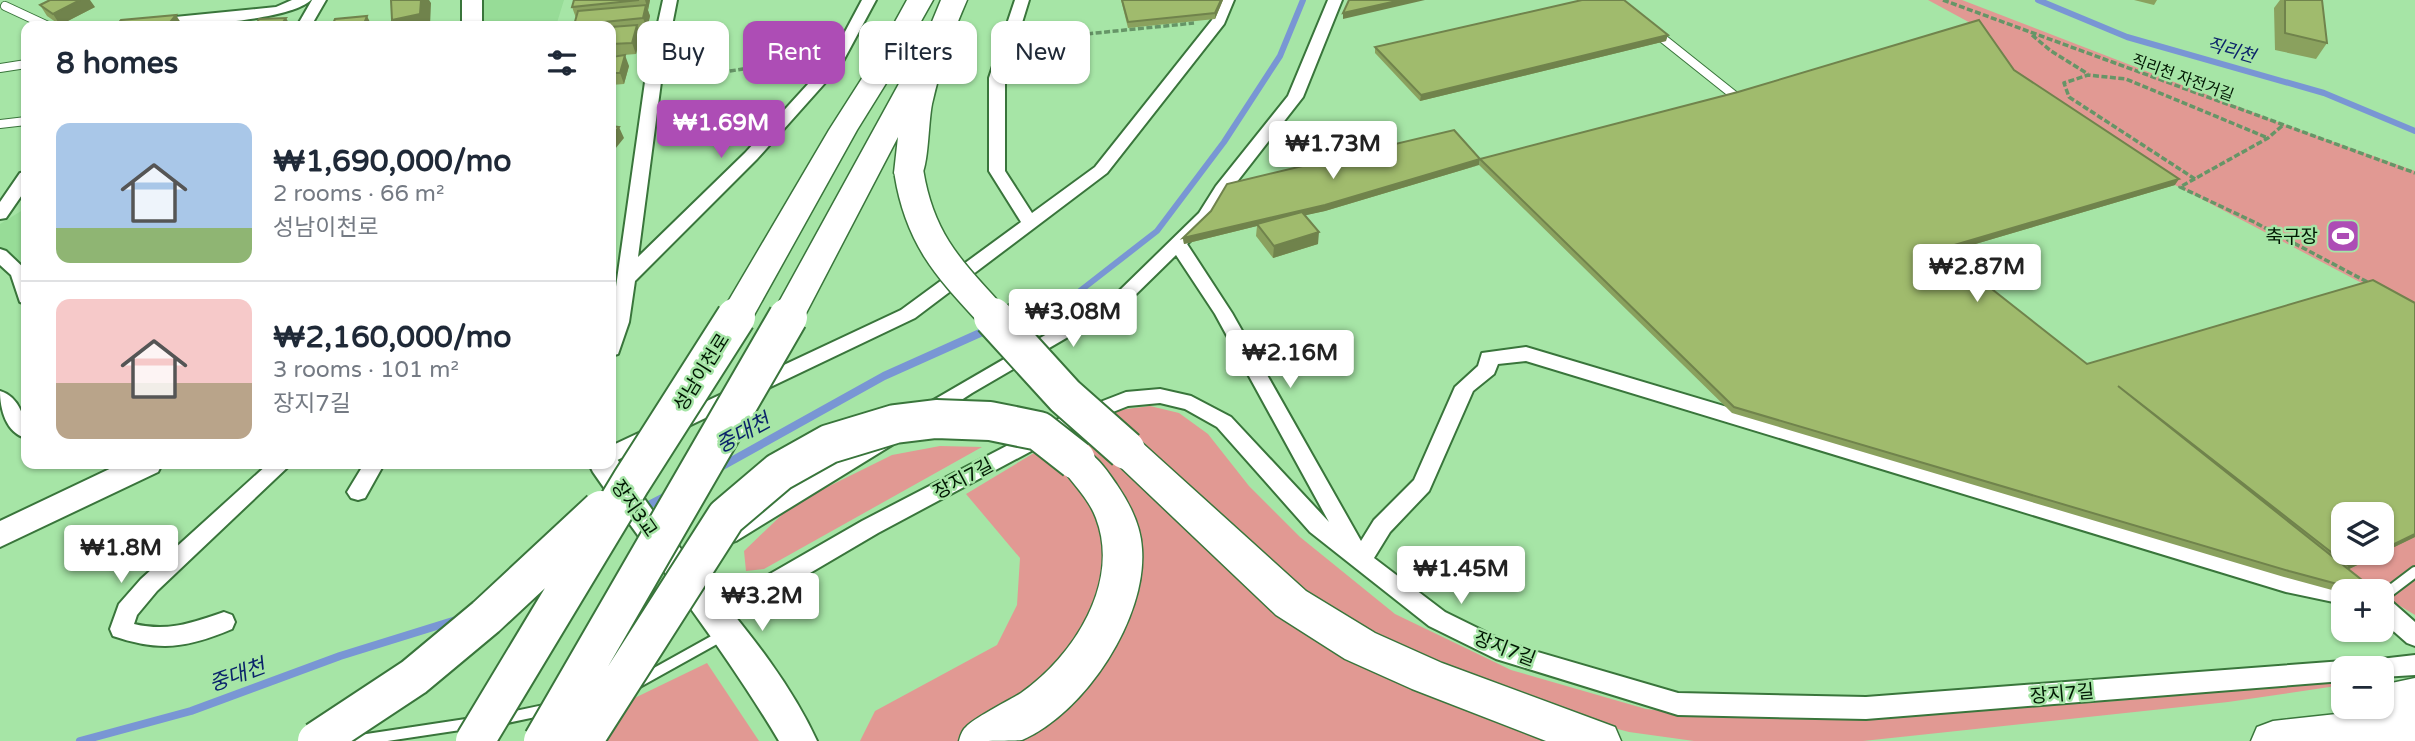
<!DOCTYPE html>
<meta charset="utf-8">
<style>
body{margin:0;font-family:"Varela Round","Noto Sans KR",sans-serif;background:#f6f6f7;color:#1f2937;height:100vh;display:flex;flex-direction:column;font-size:26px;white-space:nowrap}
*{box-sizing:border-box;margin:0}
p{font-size:23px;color:#747a83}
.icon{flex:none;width:38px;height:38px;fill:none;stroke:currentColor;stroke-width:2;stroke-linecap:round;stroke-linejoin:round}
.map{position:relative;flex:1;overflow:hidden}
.sheet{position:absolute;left:21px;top:21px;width:595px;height:448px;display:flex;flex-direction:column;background:#fff;border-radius:14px;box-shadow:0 2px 5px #0004}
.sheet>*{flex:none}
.banner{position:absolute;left:637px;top:21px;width:665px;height:63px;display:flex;gap:14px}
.controls{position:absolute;left:2331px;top:502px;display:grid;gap:14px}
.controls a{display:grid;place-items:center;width:63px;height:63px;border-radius:14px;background:#fff;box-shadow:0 2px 5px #0004;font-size:35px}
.price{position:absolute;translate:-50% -60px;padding:0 16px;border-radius:7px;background:#fff;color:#222;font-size:23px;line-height:46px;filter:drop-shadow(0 2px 4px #0008)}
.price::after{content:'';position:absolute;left:50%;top:42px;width:21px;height:16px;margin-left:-10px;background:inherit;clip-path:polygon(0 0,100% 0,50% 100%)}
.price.active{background:#ad4db5;color:#fff}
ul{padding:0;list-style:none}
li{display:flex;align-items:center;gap:21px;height:175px;padding:0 35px}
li+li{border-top:2px solid #e0e1e3}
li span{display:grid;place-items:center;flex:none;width:196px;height:140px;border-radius:14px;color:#555}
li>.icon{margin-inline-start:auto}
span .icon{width:84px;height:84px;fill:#fffc;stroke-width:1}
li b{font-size:30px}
h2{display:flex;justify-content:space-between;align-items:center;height:84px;padding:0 35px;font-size:30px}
.pill{padding:0 24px;border-radius:14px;background:#fff;box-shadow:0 2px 5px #0004;font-size:24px;line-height:63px}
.pill.active{background:#ad4db5;color:#fff}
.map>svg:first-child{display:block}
</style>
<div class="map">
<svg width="2415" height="741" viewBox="0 0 2415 741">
<rect width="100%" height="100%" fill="#a6e5a6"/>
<path fill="#97dc97" d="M475 0H564L556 26H477Z
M26 208V298L0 255V224Z"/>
<path fill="#e19993" d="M1928 0H1962L2283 124 2415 171V311L2175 185 2011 75 1976 26Z
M1150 406 1179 413 1208 434 1249 486 1300 537 1395 614 1511 670 1646 709 1714 717 1855 718 2116 701 2343 681V685L2228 702 1863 741H1694L1629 732 1524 704 1320 608 1168 475 1111 411Z
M1082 423 1239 573 1565 741H1013L1080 684 1127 595 1065 430Z
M940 446 982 447 764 569 746 571 744 551 793 504 892 455Z
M1039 450 1070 475 1094 506 1106 540 1098 605 1071 651 1025 704 962 741H860L875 711 997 645 1017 605 1020 558 966 494Z
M2415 536V615L2382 595V592L2376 591 2343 572Z
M707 663 759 741H597L618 706Z"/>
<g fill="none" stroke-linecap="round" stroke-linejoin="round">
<path stroke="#7996d4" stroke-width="6" d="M2038 0 2127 37 2324 93 2415 131
M1017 319 1067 301 1157 231 1224 142 1280 56 1303 0"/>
<path stroke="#7996d4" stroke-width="8" d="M1014 320 1022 317
M717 469 884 376 989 329
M643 508 666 496
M80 741 191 711 340 656 456 620"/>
<defs>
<path id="lane-far1" d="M5 6 48 26
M1656 33 1740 100
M0 68 26 64
M0 124 26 121"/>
<path id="lane" d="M2382 597 2415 572
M637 683 725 634
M502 719 549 709
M354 741 473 723"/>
<path id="street" d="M292 0H311C286 24 154 28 117 26L124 22 276 7Z
M312 0H326L311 26H297Z
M663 0H677L661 82 638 257 745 153 830 60 862 0H876L841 65 757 159 635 281 629 322 618 354 611 356V322L645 82Z
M1015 0H1029L1005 78V171L1032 213 1095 167 1212 20 1220 0H1234L1224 24 1107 173 915 318 611 463V446L901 310 1021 222 989 171V78Z
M1328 0H1342L1303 97 1229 192 1211 221 1187 244 1232 313 1361 541 1374 520 1414 480 1455 387 1478 366 1482 353 1526 347 2286 574 2343 586 2352 592H2343V604L2286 592 1526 361 1498 364 1494 374 1473 391 1429 491 1390 532 1374 558 1445 612 1510 644 1678 693 1866 697 2343 661 2351 664 2354 668H2343V681L1866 719 1678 715 1496 659 1429 626 1310 532 1217 427 1185 409 1160 403 1128 406 1078 426 878 533 725 623 717 626 709 623 706 616 709 609 862 521 1064 416 1126 392 1160 389 1191 396 1231 417 1329 522 1215 314 1176 255 1128 302 972 393 932 419 925 421 918 419 915 414 918 409 1116 294 1199 213 1216 186 1288 96Z
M26 172V189L6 218 0 219V202L20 173Z
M0 249 6 251 26 270V304L20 302 11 275 0 265Z
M0 391C20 397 26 420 26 438 6 433 0 409 0 391Z
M885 432 892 435 895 440 892 445 736 541 728 544 720 541 717 535 720 529Z
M268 464H291L157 591 137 615 134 624C168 632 192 623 224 612L232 615 235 622 232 629C187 648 160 652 113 636L110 629 119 604 141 579Z
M364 464H384L365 498 358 500 351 498 347 492Z
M2382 598 2390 600 2415 622V646L2407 643 2382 621Z
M2415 655V675L2382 677V668H2359L2363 661Z"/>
<path id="secondary" d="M462 0H482V26H462Z
M611 455 615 456C635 485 655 515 677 544 726 607 783 667 817 741H779C723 647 655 562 593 472L589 464H611Z
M120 464H162L158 472 0 547V521Z"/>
<path id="highway" d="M907 0H933L902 55 893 57 884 55 880 49Z
M941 0H967C952 34 940 68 932 104 928 124 929 165 920 179L909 182 898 179 894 173 898 137 802 321 790 324 778 321 773 313 912 60 919 53Z
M885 56 895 58 898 64 857 130 753 317 748 325 736 328 724 325 719 317 829 130 875 58Z
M1126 436 1139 440 1306 591 1375 633 1442 663 1615 727 1621 741H1546L1412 689 1345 659 1276 615 1113 460 1107 450 1113 440Z
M1076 446C1095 452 1106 469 1117 485 1130 504 1141 526 1142 549 1147 618 1085 713 1022 740 1010 741 974 741 959 741 960 737 962 730 966 727 974 718 1008 701 1021 693 1073 657 1121 583 1096 518 1088 496 1068 480 1057 460L1063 450Z
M2415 678V741H2251L2257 727 2273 721 2364 711 2362 707H2382V685Z"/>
</defs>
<use href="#lane-far1" stroke="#39753b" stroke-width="10"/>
<use href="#lane" stroke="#39753b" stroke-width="14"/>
<use href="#street" stroke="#39753b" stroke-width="4"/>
<use href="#secondary" stroke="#39753b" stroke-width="4"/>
<use href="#highway" stroke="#39753b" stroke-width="3"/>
<path stroke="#669567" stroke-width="3.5" stroke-dasharray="6 2.5" stroke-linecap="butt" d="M1943 0 2415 173
M2032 35 2051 51 2088 74
M1028 40 1194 23
M671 80 743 69 812 64
M2282 126 2268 138 2180 187 2254 222 2373 285
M2195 179 2069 97 2064 83 2088 75 2126 79 2268 138"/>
<use href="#lane-far1" stroke="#fff" stroke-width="8"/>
<use href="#lane" stroke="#fff" stroke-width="10"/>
<use href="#street" fill="#fff" fill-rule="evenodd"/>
<use href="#secondary" fill="#fff" fill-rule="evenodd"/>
<use href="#highway" fill="#fff" fill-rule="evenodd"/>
<defs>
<path id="highway-bridge-far1" d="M925 60 935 42
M885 64 893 49
M909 173C920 241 950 270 995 319
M787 319 790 313"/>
<path id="highway-bridge" d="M993 317 1065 396 1126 450
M317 741 414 677 486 617 601 510
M475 741 631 482 736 317
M543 741 788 317
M583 741 726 517 779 472 829 444 895 424 936 419 990 421 1039 431 1076 460"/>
</defs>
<use href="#highway-bridge-far1" stroke="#39753b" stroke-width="32" stroke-linecap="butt"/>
<use href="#highway-bridge" stroke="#39753b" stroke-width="42" stroke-linecap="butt"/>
<use href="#highway-bridge-far1" stroke="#fff" stroke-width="29"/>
<use href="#highway-bridge" stroke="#fff" stroke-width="38"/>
</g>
<path fill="#8aa15e" d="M574 0H650L648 10 650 16 647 29 638 30 640 36 636 54 611 56V26H575L576 18 572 7Z
M1121 0H1223L1215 19 1128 28Z
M2134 0H2157L2154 5Z
M2280 0H2322L2327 43 2316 59 2275 50 2274 8Z
M40 5 95 7 60 25 47 16Z
M1666 41 1420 101 1375 53V47Z
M611 57 629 66 624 84 611 85Z
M2014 70 2175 185 1945 253 2087 364 2415 303V537L2349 569 2377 592H2343V593L2284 577 1732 413 1479 165 1480 159Z
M1479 165 1325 211 1305 215 1318 244 1273 258 1256 236 1257 226 1184 244 1183 238Z"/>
<path fill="#70834c" d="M80 0H90L95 7 60 25 53 14Z
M421 0H429L431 3 430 26H396L392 20Z
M645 0H650L648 10Z
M1221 0H1223L1215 19V13Z
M1401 0H1425L1343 19V13Z
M646 5 650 16 647 29 643 18Z
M176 15 183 26H167Z
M367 16 372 26H363Z
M286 18 289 23 287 26H280Z
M637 25 640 36 636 54 632 43Z
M1668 35 1666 41 1420 101 1421 95Z
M625 55 629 66 624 84 620 73Z
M619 127 624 138 611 154V137Z
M1480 159 1479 165 1325 211 1258 226 1257 224V226L1184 244 1183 238Z
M2179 179 2175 185 1938 255 1941 249Z
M1319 232 1318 244 1273 258 1274 246Z
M2415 534V537L2382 553V550Z
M2375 553H2382L2343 572 2349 566Z"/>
<path fill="#a0bb6d" stroke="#70834c" stroke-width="2" d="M50 0H80L53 14 40 5Z
M391 0H421L420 14 392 20Z
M574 0H639L572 7Z
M1122 0H1221L1215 13 1128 22Z
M1349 0H1401L1343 13Z
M1582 0H1624L1668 35 1421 95 1375 47Z
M2285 0H2322L2327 43 2285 33Z
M646 5 643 18 574 25 578 11Z
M176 15 167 26H116L121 20Z
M367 16 363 26H332L335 19Z
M286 18 280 26H275L274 24 255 26 259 19Z
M1979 20 2014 70 2179 179 1941 249 2087 364 2373 280 2415 303V534L2382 550V514H2343V553H2375L2349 566 2118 386 2377 592H2367L2289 571 1734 407 1480 159 1738 92Z
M274 24V26H255Z
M637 25 632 43 611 44V27Z
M625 55 620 73H611V57Z
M611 126 619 127 611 137Z
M1454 130 1480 159 1325 205 1183 238 1211 211 1227 184Z
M1302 212 1319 232 1274 246 1257 224Z"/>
<defs>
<symbol id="stadium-square" viewBox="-11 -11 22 22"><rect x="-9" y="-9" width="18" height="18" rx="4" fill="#ad4db5" stroke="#a6e5a6"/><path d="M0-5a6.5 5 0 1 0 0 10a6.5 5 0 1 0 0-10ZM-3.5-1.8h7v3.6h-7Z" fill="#fff"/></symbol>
</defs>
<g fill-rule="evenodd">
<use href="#stadium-square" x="2324" y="217" width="38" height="38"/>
</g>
<g text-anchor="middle" stroke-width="5" stroke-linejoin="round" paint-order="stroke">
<g font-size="16" fill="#011803" stroke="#a6e5a6">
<text transform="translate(2183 77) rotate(20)" y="6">직리천 자전거길</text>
</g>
<g font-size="18" font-style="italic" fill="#0a236a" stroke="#a6e5a6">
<text transform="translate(2231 50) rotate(16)" y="6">직리천</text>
</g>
<g font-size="19" fill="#011803" stroke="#a6e5a6" text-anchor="end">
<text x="2318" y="243">축구장</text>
</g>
<g font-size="19" fill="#011803" stroke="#a6e5a6">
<text transform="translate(701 372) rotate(-58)" y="7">성남이천로</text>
<text transform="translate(963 478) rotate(-28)" y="7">장지7길</text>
<text transform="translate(635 508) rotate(55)" y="7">장지3교</text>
<text transform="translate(1505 648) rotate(21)" y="7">장지7길</text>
<text transform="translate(2062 693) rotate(-5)" y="7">장지7길</text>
</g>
<g font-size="21" font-style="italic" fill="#0a236a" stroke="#a6e5a6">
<text transform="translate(743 433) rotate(-29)" y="7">중대천</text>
<text transform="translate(237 675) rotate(-20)" y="7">중대천</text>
</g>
</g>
</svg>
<div class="controls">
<a><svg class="icon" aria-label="layers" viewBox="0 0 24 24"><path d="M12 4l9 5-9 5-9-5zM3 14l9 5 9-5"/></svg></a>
<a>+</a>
<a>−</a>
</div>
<b class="price active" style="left:721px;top:160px">₩1.69M</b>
<b class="price" style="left:1333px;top:181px">₩1.73M</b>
<b class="price" style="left:1977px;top:304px">₩2.87M</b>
<b class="price" style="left:1073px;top:349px">₩3.08M</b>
<b class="price" style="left:1290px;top:390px">₩2.16M</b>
<b class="price" style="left:121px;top:585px">₩1.8M</b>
<b class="price" style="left:1461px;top:606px">₩1.45M</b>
<b class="price" style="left:762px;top:633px">₩3.2M</b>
<div class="banner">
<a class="pill">Buy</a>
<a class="pill active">Rent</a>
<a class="pill">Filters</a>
<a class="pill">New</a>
</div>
<section class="sheet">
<h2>8 homes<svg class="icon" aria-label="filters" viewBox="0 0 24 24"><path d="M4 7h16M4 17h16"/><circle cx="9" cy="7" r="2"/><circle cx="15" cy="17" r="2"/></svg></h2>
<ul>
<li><span style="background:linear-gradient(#a9c7e8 75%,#8fb573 0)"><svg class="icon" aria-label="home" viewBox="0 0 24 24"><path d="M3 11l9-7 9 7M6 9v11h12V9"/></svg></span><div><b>₩1,690,000/mo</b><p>2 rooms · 66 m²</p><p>성남이천로</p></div></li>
<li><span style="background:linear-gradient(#f6c9c9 60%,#b9a48a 0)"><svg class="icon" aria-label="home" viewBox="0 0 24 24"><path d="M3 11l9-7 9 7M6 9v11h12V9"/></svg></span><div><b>₩2,160,000/mo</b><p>3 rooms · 101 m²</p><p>장지7길</p></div></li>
</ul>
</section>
</div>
